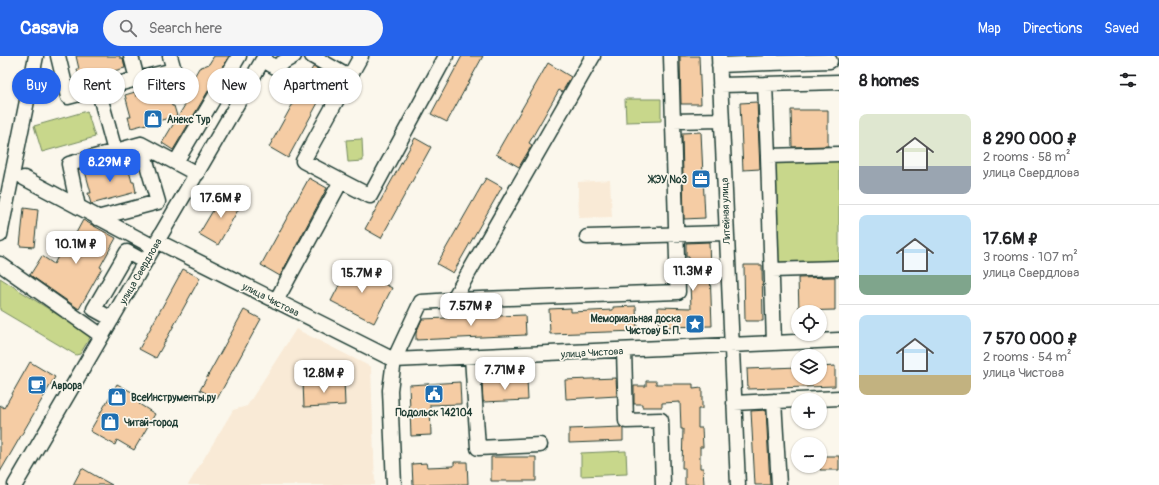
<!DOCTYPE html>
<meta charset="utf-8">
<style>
body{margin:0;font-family:Pangolin,sans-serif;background:#f6f6f6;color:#202124;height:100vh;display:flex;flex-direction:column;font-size:15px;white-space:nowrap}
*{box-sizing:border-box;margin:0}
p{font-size:13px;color:#757577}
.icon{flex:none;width:22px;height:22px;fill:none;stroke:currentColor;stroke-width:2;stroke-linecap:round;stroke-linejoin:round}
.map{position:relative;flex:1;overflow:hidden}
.side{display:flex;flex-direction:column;background:#fff;width:320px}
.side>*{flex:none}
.guide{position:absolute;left:12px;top:12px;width:380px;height:36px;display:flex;gap:8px}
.controls{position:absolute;left:791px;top:249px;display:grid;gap:8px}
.controls a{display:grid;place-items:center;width:36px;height:36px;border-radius:50%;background:#fff;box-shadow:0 1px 3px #0004;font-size:20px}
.price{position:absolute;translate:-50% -34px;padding:0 9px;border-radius:8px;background:#fff;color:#222;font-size:13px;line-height:26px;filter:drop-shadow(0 1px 2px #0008)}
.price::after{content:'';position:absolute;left:50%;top:24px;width:12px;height:9px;margin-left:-6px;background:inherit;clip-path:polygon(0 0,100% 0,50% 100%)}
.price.active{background:#2563eb;color:#fff}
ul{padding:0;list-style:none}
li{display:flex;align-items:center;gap:12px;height:100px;padding:0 20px}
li+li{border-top:1px solid #e0e0e0}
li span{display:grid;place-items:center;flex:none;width:112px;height:80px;border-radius:8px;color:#555}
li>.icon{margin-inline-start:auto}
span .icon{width:48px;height:48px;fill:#fffc;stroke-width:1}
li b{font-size:17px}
h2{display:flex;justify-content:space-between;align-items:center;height:48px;padding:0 20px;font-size:17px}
.pill{padding:0 14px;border-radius:18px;background:#fff;box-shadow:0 1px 3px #0004;font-size:14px;line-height:36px}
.pill.active{background:#2563eb;color:#fff}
header{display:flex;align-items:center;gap:24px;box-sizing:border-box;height:56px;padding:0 20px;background:#2563eb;color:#fff}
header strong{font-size:19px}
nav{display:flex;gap:22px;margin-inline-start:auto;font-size:14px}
.search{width:280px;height:36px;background:#f6f6f6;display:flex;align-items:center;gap:10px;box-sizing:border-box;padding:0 14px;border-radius:22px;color:#757577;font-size:15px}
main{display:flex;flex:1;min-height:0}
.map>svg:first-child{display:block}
</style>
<header>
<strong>Casavia</strong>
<div class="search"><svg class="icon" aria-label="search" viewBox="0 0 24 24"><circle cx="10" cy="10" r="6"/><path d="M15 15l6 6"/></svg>Search here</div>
<nav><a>Map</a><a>Directions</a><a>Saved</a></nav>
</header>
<main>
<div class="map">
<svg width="839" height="429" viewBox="0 0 839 429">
<rect width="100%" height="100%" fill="#fbf7ec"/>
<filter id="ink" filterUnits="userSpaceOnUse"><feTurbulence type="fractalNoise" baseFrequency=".025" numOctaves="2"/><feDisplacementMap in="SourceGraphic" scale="8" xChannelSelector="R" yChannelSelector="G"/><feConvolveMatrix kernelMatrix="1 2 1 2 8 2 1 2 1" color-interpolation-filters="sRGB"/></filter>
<g filter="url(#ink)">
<path fill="#f9ead6" d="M610 124 612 161 579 162 578 126Z
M296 273 371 311 375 429H188L233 354 247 350Z"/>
<path fill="#c8d78b" stroke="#748a60" d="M625 43H661V65L626 66Z
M87 55 95 81 42 96 34 70Z
M362 83 363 105 348 106 346 84Z
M839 103V207L773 209 770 105Z
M0 222 91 280 80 298 76 299 0 254Z
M626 395 627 418 581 420V397Z"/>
<path fill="#f5cca4" stroke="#1f3d34" d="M76 0H120V2H123L125 12 80 24 77 13H79Z
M214 0H229L173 94 162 87 191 39 190 28 199 12 209 8Z
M462 0H483L447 66 431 58Z
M680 0H699L701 48H681Z
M548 7 571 21 562 36 559 34 529 87 532 89 519 111 496 98Z
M313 11 332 21 288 102 269 91Z
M166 28 172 50H174L177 60 131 72 128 61H131L125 39 135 36 136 40 157 34 156 31Z
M757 46 760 113 743 114 740 47Z
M791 54H828V90L792 91Z
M701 76 705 162 684 163 682 77Z
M415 82 431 91 381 182 365 173Z
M126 104 132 126H134L136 136 91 148 88 137H91L85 115 95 112 96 116 117 110 116 107Z
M309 122 327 132 280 220 261 209Z
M486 122 502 131 453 217 437 208Z
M224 136 242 147 218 189 199 178Z
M24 152 38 154 34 191 20 190Z
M83 164 116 182 100 211 102 212 79 253 30 219 42 200 54 208 63 191 67 194Z
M709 186 712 270 659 271 658 251 691 252 689 201H686V187Z
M744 209H762L763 265H745Z
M349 210 392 232 374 267 331 245Z
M183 213 200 222 156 302 139 293Z
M835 221V254L799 255 798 222Z
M636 250 637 275 550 278 549 253 571 252V256L613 254V251Z
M244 254 261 263 217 343 200 334Z
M525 259 526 279 416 284V277L422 263Z
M30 306 55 321 0 416V349L4 352Z
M835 310V330L748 333 747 313 798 311V322H820V311Z
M616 322 617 340 566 343 565 324Z
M344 324 345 349 304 351 303 326Z
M527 324 528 344 483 346 482 326Z
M646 325H656V328H693V333L702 332V353H698V372H702L703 391H700V412H703L704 429H685V412H682L683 373H681L680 346 662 347V351H642V348H634V330H646Z
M460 326 461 348 430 349 431 379 411 380 409 329Z
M117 328 143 342 139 348 155 358 134 394 117 384 115 389 90 375Z
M766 354 770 429H755L751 355Z
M621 371 623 373V385L569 387V373Z
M820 400H839V414H820Z
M491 401H536V425H491Z
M454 406H467L468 428 413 429 412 408 426 407 427 411 454 410Z
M82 412 94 419 112 429H73Z"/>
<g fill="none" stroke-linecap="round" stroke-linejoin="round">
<defs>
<path id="minor" d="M58 0 68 41 137 23 131 0
M312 0 349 21
M593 0 453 244 678 236 671 0
M719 0 738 429
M263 4 275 11 294 0
M771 7 830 5
M719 9 771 7V0
M137 23 174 14 170 0
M765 28 839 26
M720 29 765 28 768 100 839 98
M98 33 115 95
M673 65 722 64
M768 100 774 287
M176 106 239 0
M24 122 154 191
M341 125 303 105 361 0
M78 151 69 108 141 88 197 118
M97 162 158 146 141 88
M0 179 36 0
M587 181 726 177
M157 185 394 304 839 284
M0 208 102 280
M772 214 839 212
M276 245 341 125 370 140 446 0
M112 263 94 253 127 196 145 206
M624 294 626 365 661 364 663 429
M472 301 478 392 540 389
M774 345 779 429
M734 347 839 342
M15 429 265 0
M394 429 390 334 394 304 421 246 453 244"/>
</defs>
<use href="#minor" stroke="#1f3d34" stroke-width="17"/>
<use href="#minor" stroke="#fbf7ec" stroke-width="14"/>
</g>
</g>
<defs>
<symbol id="shop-square" viewBox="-11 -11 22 22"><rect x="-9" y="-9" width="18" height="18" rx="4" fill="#1f6fb2" stroke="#fbf7ec"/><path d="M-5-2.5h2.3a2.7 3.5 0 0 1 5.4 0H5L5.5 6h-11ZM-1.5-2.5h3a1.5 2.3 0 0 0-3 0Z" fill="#fff"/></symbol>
<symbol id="office-square" viewBox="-11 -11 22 22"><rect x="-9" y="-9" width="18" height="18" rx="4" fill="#1f6fb2" stroke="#fbf7ec"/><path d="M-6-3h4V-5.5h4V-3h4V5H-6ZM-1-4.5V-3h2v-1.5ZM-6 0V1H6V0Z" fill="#fff"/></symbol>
<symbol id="sight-square" viewBox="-11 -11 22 22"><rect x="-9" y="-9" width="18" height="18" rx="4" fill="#1f6fb2" stroke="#fbf7ec"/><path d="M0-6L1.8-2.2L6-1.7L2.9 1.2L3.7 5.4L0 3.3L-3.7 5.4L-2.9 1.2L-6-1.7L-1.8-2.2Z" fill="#fff"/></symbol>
<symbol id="cafe-square" viewBox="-11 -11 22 22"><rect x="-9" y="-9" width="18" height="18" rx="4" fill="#1f6fb2" stroke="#fbf7ec"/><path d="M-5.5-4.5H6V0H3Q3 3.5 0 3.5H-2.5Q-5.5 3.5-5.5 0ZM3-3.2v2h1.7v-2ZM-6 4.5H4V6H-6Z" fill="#fff"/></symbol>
<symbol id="civic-square" viewBox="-11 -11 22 22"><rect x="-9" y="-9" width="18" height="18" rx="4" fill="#1f6fb2" stroke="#fbf7ec"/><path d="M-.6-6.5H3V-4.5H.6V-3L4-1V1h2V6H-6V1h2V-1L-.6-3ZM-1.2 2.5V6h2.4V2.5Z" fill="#fff"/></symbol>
</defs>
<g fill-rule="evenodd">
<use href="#shop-square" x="142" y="52" width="22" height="22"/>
<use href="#office-square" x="690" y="112" width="22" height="22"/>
<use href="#sight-square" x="684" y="257" width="22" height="22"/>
<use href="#cafe-square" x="26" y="318" width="22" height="22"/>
<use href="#civic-square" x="423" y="327" width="22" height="22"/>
<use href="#shop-square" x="106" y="330" width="22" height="22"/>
<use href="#shop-square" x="99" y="355" width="22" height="22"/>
</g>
<g text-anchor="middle" stroke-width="3.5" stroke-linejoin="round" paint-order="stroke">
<g font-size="10" font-weight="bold" fill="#1f3d34" stroke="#fbf7ec" text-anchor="start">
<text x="167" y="67">Анекс Тур</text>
<text x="687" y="127" text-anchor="end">ЖЭУ №3</text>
<text x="681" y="266" text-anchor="end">Мемориальная доска<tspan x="681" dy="12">Чистову Б. П.</tspan></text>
<text x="51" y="333">Аврора</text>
<text x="131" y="345">ВсеИнструменты.ру</text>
<text x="434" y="360" text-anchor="middle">Подольск 142104</text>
<text x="124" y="370">Читай-город</text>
</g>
<g font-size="10" fill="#1f3d34" stroke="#fbf7ec">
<text transform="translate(725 155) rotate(-92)" y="4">Литейная улица</text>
<text transform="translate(140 215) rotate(-60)" y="4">улица Свердлова</text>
<text transform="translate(271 243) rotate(27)" y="4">улица Чистова</text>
<text transform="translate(592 296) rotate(-3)" y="4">улица Чистова</text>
</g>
</g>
</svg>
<div class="controls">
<a><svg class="icon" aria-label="locate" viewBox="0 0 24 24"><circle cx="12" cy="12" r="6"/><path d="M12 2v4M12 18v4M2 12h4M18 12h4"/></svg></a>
<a><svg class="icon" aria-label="layers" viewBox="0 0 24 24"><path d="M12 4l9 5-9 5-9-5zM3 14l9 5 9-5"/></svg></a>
<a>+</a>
<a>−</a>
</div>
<b class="price active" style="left:110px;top:127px">8.29M ₽</b>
<b class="price" style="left:221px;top:163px">17.6M ₽</b>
<b class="price" style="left:76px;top:209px">10.1M ₽</b>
<b class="price" style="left:693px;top:236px">11.3M ₽</b>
<b class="price" style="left:362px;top:238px">15.7M ₽</b>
<b class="price" style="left:471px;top:271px">7.57M ₽</b>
<b class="price" style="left:505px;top:335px">7.71M ₽</b>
<b class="price" style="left:324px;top:338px">12.8M ₽</b>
<div class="guide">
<a class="pill active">Buy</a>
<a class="pill">Rent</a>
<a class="pill">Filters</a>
<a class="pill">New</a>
<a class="pill">Apartment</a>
</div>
</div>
<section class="side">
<h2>8 homes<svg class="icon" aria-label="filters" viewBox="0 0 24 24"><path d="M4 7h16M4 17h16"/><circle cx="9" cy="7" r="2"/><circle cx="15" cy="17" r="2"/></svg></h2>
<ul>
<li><span style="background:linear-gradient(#dfe7d0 65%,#9aa5b1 0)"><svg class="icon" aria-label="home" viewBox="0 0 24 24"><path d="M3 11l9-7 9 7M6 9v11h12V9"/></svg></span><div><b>8 290 000 ₽</b><p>2 rooms · 58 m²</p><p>улица Свердлова</p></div></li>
<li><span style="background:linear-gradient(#bfe0f5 75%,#7fa58c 0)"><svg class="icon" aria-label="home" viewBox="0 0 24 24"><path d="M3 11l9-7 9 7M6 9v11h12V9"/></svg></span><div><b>17.6M ₽</b><p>3 rooms · 107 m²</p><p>улица Свердлова</p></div></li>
<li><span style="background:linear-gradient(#bfe0f5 75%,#c2b280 0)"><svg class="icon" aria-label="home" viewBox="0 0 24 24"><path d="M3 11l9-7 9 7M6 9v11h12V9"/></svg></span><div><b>7 570 000 ₽</b><p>2 rooms · 54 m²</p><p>улица Чистова</p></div></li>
</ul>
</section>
</main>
